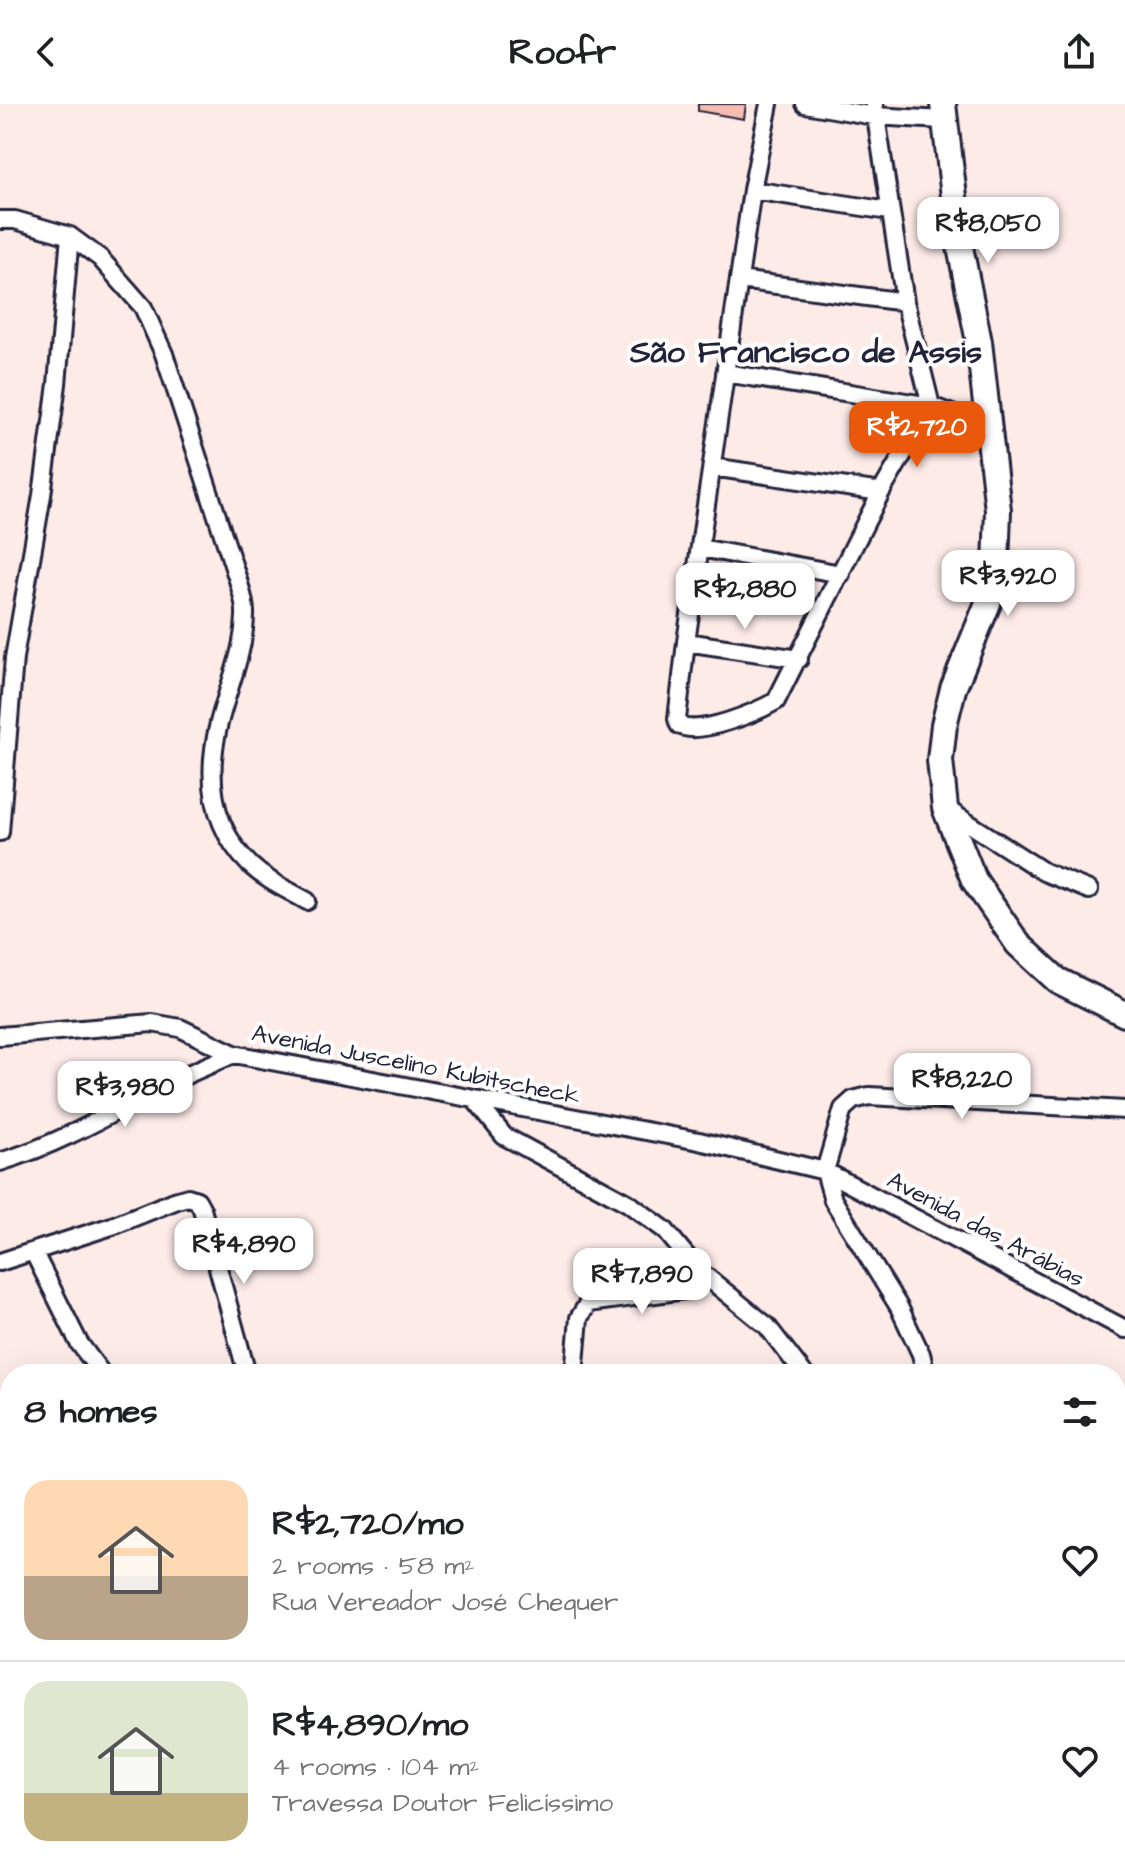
<!DOCTYPE html>
<meta charset="utf-8">
<style>
body{margin:0;font-family:"Architects Daughter",sans-serif;background:#f2f2f2;color:#202124;height:100vh;display:flex;flex-direction:column;font-size:30px;white-space:nowrap}
*{box-sizing:border-box;margin:0}
p{font-size:26px;color:#757577}
.icon{flex:none;width:44px;height:44px;fill:none;stroke:currentColor;stroke-width:2;stroke-linecap:round;stroke-linejoin:round}
.map{position:relative;flex:1;overflow:hidden}
.panel{position:absolute;left:0px;top:1260px;width:1126px;height:512px;display:flex;flex-direction:column;background:#fff;border-radius:32px 32px 0 0;box-shadow:0 8px 32px #0002}
.panel>*{flex:none}
.price{position:absolute;translate:-50% -68px;padding:0 18px;border-radius:16px;background:#fff;color:#222;font-size:26px;line-height:52px;filter:drop-shadow(0 2px 4px #0008)}
.price::after{content:'';position:absolute;left:50%;top:48px;width:24px;height:18px;margin-left:-12px;background:inherit;clip-path:polygon(0 0,100% 0,50% 100%)}
.price.selected{background:#ea580c;color:#fff}
ul{padding:0;list-style:none}
li{display:flex;align-items:center;gap:24px;height:200px;padding:0 24px}
li+li{border-top:2px solid #e0e0e0}
li span{display:grid;place-items:center;flex:none;width:224px;height:160px;border-radius:24px;color:#555}
li>.icon{margin-inline-start:auto}
span .icon{width:96px;height:96px;fill:#fffc;stroke-width:1}
li b{font-size:34px}
h2{display:flex;justify-content:space-between;align-items:center;height:96px;padding:0 24px;font-size:34px}
header{display:flex;justify-content:space-between;align-items:center;height:104px;padding:0 24px;background:#fff;font-size:36px;font-weight:800}
.map>svg:first-child{display:block}
</style>
<header><svg class="icon" aria-label="back" viewBox="0 0 24 24"><path d="M15 5l-7 7 7 7"/></svg>Roofr<svg class="icon" aria-label="share" viewBox="0 0 24 24"><path d="M12 15V3M7 8l5-5 5 5M5 13v7h14v-7"/></svg></header>
<div class="map">
<svg width="1125" height="1772" viewBox="0 0 1125 1772">
<rect width="100%" height="100%" fill="#fdebe8"/>
<filter id="ink" filterUnits="userSpaceOnUse"><feTurbulence type="fractalNoise" baseFrequency=".0125" numOctaves="2"/><feDisplacementMap in="SourceGraphic" scale="16" xChannelSelector="R" yChannelSelector="G"/><feConvolveMatrix kernelMatrix="1 2 1 2 8 2 1 2 1" color-interpolation-filters="sRGB"/></filter>
<g filter="url(#ink)">
<path fill="#a9e7ae" stroke="#668474" stroke-width="2" d="M360 1762H537L538 1772H358Z"/>
<path fill="#f7bcb1" stroke="#22223b" stroke-width="2" d="M698 0H746L744 15 698 7Z"/>
<g fill="none" stroke-linecap="round" stroke-linejoin="round">
<defs>
<path id="lane" d="M374 1772 375 1762"/>
<path id="street" d="M769 0 752 86 686 538 677 615 679 621C698 633 757 608 776 597L881 388 931 302 905 198 874 0
M805 0 874 12 943 16
M752 86 889 107
M0 116H15L70 132 100 154 143 203 164 250 238 476C241 487 246 500 245 512 244 549 228 583 219 619 206 671 210 721 250 761 267 777 288 786 307 797
M739 176 905 198
M725 269 931 302 989 324
M712 363 881 388
M700 444 841 470
M686 538 799 555
M945 704 1044 768 1089 786
M0 728 14 554 42 391 57 280 70 132
M0 932 152 919 180 924 234 950 699 1037 825 1067 1125 1225
M475 996 504 1032 628 1099 665 1126 697 1165 767 1222 804 1270
M0 1058C60 1040 112 1009 167 980 189 969 212 960 234 950
M34 1149 79 1239 102 1270
M0 1158 112 1122 177 1096 188 1093 197 1096 202 1105 247 1270
M574 1270 579 1214 588 1199 685 1186 695 1178 697 1165
M926 1270 921 1250 899 1203 833 1096 825 1067 843 1005 853 996 869 992 1125 1006
M1116 1442 1125 1428
M311 1762V1772
M662 1762 664 1772
M827 1762 828 1772
M947 1772 952 1762"/>
<path id="secondary" d="M943 0 960 143 979 238 998 406 996 463 988 499 953 585 944 621 940 656 945 704 974 776 1018 840 1057 876 1125 910
M1116 1624 1125 1609
M1053 1772 1056 1762"/>
</defs>
<use href="#lane" stroke="#22223b" stroke-width="14"/>
<use href="#street" stroke="#22223b" stroke-width="22"/>
<use href="#secondary" stroke="#22223b" stroke-width="30"/>
<use href="#lane" stroke="#fff" stroke-width="8"/>
<use href="#street" stroke="#fff" stroke-width="16"/>
<use href="#secondary" stroke="#fff" stroke-width="24"/>
</g>
</g>
<g text-anchor="middle" stroke-width="8" stroke-linejoin="round" paint-order="stroke">
<g font-size="24" fill="#22223b" stroke="#fff">
<text transform="translate(416 960) rotate(11)" y="8">Avenida Juscelino Kubitscheck</text>
<text transform="translate(986 1125) rotate(28)" y="8">Avenida das Arábias</text>
</g>
<g font-size="32" font-weight="bold" fill="#22223b" stroke="#fff">
<text x="806" y="258">São Francisco de Assis</text>
</g>
</g>
</svg>
<b class="price" style="left:988px;top:161px">R$8,050</b>
<b class="price selected" style="left:917px;top:365px">R$2,720</b>
<b class="price" style="left:1008px;top:514px">R$3,920</b>
<b class="price" style="left:745px;top:527px">R$2,880</b>
<b class="price" style="left:962px;top:1017px">R$8,220</b>
<b class="price" style="left:125px;top:1025px">R$3,980</b>
<b class="price" style="left:244px;top:1182px">R$4,890</b>
<b class="price" style="left:642px;top:1212px">R$7,890</b>
<section class="panel">
<h2>8 homes<svg class="icon" aria-label="filters" viewBox="0 0 24 24"><path d="M4 7h16M4 17h16"/><circle cx="9" cy="7" r="2"/><circle cx="15" cy="17" r="2"/></svg></h2>
<ul>
<li><span style="background:linear-gradient(#ffd9b3 60%,#b9a48a 0)"><svg class="icon" aria-label="home" viewBox="0 0 24 24"><path d="M3 11l9-7 9 7M6 9v11h12V9"/></svg></span><div><b>R$2,720/mo</b><p>2 rooms · 58 m²</p><p>Rua Vereador José Chequer</p></div><svg class="icon" aria-label="heart" viewBox="0 0 24 24"><path d="M12 20l-8-8c-3-5 5-10 8-4 3-6 11-1 8 4z"/></svg></li>
<li><span style="background:linear-gradient(#dfe7d0 70%,#c2b280 0)"><svg class="icon" aria-label="home" viewBox="0 0 24 24"><path d="M3 11l9-7 9 7M6 9v11h12V9"/></svg></span><div><b>R$4,890/mo</b><p>4 rooms · 104 m²</p><p>Travessa Doutor Felicíssimo</p></div><svg class="icon" aria-label="heart" viewBox="0 0 24 24"><path d="M12 20l-8-8c-3-5 5-10 8-4 3-6 11-1 8 4z"/></svg></li>
</ul>
</section>
</div>
